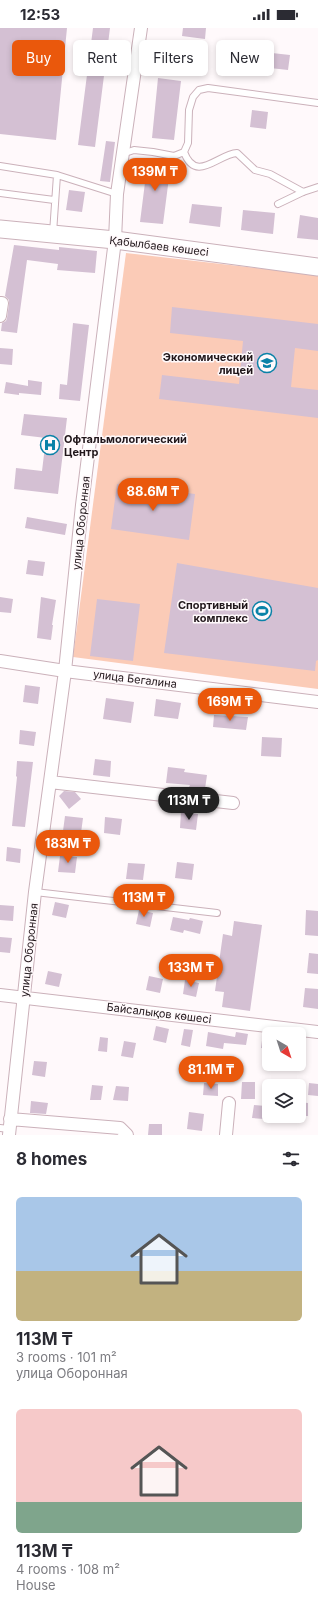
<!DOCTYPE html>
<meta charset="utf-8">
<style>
body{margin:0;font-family:Inter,sans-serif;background:#f2f2f3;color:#2b2b33;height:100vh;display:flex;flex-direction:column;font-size:15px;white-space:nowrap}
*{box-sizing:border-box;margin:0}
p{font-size:13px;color:#7c7c81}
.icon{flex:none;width:22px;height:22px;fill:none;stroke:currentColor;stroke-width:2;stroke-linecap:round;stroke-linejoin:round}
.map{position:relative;height:1107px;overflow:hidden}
.side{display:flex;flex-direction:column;background:#fff;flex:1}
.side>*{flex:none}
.guide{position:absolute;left:12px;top:12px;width:294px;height:36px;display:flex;gap:8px}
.needle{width:26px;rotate:141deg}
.tools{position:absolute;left:262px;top:999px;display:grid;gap:8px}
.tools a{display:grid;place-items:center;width:44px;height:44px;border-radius:6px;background:#fff;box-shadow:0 2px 6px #0003;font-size:20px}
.price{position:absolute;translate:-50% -34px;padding:0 9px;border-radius:14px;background:#ea580c;color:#fff;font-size:13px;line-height:26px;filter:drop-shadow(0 1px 2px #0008)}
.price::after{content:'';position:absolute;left:50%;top:24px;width:12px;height:9px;margin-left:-6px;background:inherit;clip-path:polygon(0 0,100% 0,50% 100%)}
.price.on{background:#222;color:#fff}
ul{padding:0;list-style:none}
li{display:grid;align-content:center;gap:8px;height:212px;padding:0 16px}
li span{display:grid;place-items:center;height:124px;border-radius:6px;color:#555}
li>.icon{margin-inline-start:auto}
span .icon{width:72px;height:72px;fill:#fffc;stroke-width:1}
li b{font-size:17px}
h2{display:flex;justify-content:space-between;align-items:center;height:48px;padding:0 16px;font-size:17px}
.chip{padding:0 14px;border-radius:6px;background:#fff;box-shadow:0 2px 6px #0003;font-size:14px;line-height:36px}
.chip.on{background:#ea580c;color:#fff}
.status{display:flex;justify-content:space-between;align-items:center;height:28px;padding:0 20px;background:#fff;direction:ltr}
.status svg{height:11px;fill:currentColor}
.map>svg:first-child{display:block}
</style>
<div class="status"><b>12:53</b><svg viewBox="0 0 49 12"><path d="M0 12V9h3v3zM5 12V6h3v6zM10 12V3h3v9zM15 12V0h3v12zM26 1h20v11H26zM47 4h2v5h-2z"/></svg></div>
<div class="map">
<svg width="318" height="1107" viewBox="0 0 318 1107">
<rect width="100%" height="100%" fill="#fff9fb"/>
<path fill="#fbcbb7" d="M126 225 318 247V661L73 629Z"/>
<path fill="#d4c0d3" d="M0 0H67L56 112 0 106Z
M93 0H110L95 119 78 117Z
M183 0H206L205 11 182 8Z
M272 25 290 27 288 42 270 40Z
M158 50 181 53 174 112 152 110Z
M252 82 268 84 266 101 250 99Z
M106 113 115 114 110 154 100 153Z
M148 131 171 134 163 196 140 194Z
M69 162 85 164 82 184 66 182Z
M192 176 222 179 220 199 189 195Z
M243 182 275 185 273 206 241 202Z
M300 187 318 190V212L297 210Z
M14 217 59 222V219L97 223 95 245 57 242 58 236 27 232 17 305 1 303 2 295 6 293 7 290 9 276V272L5 268Z
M172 279 318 296V323L295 320 291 359 318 362V390L159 371 162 347 239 356 243 313 170 305Z
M73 295 89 297 80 373 59 371 60 356 67 357Z
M0 320 13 321 12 337 0 336Z
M28 352 42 354 41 367 19 365V367L4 365 6 354 28 358Z
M24 386 67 390 58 466 14 461 16 440 42 443 46 410 21 407Z
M117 456 195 466 189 512 111 501Z
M27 489 67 496 65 507 25 500Z
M28 532 45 534 43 548 26 546Z
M177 535 318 560V632L316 633 315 643 164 625Z
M0 569 13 571 11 585 0 584Z
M41 569 56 572 52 597H53L51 612 37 610Z
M97 571 140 576 133 633 90 628Z
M25 657 40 659 38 676 23 674Z
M106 670 134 674 131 695 103 691Z
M156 671 181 675 178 691 154 688Z
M214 687 248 689 246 702 213 699Z
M20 702 36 704 34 718 19 716Z
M262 709 282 710 281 729 261 728Z
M95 731 111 733 110 749 93 747Z
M17 733 33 734 25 799 12 798 17 749 16 748Z
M168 739 185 741 184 744 207 747 205 761 189 759 190 757 166 755Z
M64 763 75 764 81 771 69 781 59 768Z
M181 784 198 786 196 802 180 800Z
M65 788 83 790 81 805 63 803Z
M105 789 122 791 120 807 104 805Z
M7 819 21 821 20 835 6 833Z
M60 828 77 829 75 845 58 844Z
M177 834 194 836 192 852 175 850Z
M128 835 145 836 143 852 126 851Z
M55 874 69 877 66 890 52 887Z
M0 877 14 878 13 893 0 892Z
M139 882 153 885 150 899 136 896Z
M306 882 318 883V908L305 907Z
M173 889 189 892 190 890 203 893 200 906 184 902 183 905 170 902Z
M234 893 262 897 250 983 222 979 224 964 215 963 223 906 232 908Z
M0 909 12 910 10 925 0 924Z
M309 925 318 926V946L307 945Z
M48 943 62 946 59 959 45 956Z
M149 948 163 951 160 965 146 962Z
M185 952 199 955 196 969 183 966Z
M305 960 318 961V981L303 979Z
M156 998 169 1001 166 1015 153 1012Z
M184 1001 193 1002 190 1019 181 1017Z
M208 1004 235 1009 236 1004 248 1006 246 1017 224 1015 223 1021 206 1018Z
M263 1005 269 1006V1021L261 1020Z
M100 1009 108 1010 107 1024 98 1023Z
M124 1013 136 1015 133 1030 121 1028Z
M34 1033 47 1034 45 1049 32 1047Z
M242 1054H255V1071H241Z
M204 1055 218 1056V1068L203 1067Z
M309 1055 318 1056V1068L308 1067Z
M92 1057 103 1058 101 1072H90Z
M116 1058 129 1059 128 1073 113 1072Z
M31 1073 48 1075 46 1086 30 1085Z
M299 1074 308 1075V1088H299Z
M254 1077 266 1078 264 1091 252 1090Z
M189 1084 204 1086 202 1103 187 1101Z
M149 1096H162V1107H148Z"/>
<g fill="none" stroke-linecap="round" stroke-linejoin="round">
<defs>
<path id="service" d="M184 124C196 156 218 126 237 125L255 142 270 146 303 164
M122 126 134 122 153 124 174 128 184 124 188 115 189 82 193 69 199 62 208 60 318 75
M0 138 57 147 117 166
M0 165 54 172
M278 176 303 164 318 159
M53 205 57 147
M35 864 217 885
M0 1100 9 1101"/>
<path id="minor" d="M0 275H2L0 288
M0 633 65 643 318 674
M50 754 233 775
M0 967 318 1004
M10 1091 120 1100 127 1107
M9 1107 35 864 65 643 82 477 115 212 117 166 141 0
M226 1107 229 1075"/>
<path id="secondary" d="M0 201 115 212 318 239"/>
</defs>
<use href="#service" stroke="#cbb1ba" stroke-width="8"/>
<use href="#minor" stroke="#cbb1ba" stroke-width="14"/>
<use href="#secondary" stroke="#cbb1ba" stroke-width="19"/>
<use href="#service" stroke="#fff" stroke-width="6"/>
<use href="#minor" stroke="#fff" stroke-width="12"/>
<use href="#secondary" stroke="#fff" stroke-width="17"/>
</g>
<defs>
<symbol id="university-ring" viewBox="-11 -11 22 22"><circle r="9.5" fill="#fff9fb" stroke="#0a82a8" stroke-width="1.5"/><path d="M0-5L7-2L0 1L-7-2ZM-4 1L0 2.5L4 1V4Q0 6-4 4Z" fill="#0a82a8"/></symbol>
<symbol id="hospital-ring" viewBox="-11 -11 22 22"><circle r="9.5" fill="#fff9fb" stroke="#0a82a8" stroke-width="1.5"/><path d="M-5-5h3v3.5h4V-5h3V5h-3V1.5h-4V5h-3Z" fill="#0a82a8"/></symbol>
<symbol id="stadium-ring" viewBox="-11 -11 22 22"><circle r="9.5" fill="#fff9fb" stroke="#0a82a8" stroke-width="1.5"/><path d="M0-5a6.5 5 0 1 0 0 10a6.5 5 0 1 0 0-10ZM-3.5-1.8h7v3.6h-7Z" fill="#0a82a8"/></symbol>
</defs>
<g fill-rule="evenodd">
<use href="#university-ring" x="256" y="324" width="22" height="22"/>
<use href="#hospital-ring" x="39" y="406" width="22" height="22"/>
<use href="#stadium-ring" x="251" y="572" width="22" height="22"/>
</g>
<g text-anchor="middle" stroke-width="3" stroke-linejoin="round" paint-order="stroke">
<g font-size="11" fill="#21171b" stroke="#fff9fb">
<text transform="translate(159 218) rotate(7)" y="4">Қабылбаев көшесі</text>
<text transform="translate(81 495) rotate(-84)" y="4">улица Оборонная</text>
<text transform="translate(135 651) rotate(7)" y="4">улица Бегалина</text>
<text transform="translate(29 922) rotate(-84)" y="4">улица Оборонная</text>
<text transform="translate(159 985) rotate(7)" y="4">Байсалықов көшесі</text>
</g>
<g font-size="11" font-weight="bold" fill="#21171b" stroke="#fff9fb" text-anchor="end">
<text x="253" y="333">Экономический<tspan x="253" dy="13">лицей</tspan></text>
<text x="64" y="415" text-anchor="start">Офтальмологический<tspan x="64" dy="13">Центр</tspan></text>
<text x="248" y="581">Спортивный<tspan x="248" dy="13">комплекс</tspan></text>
</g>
</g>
</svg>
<div class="tools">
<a><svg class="needle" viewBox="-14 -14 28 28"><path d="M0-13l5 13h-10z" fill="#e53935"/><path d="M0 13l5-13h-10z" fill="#7c7c81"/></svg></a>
<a><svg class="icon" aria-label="layers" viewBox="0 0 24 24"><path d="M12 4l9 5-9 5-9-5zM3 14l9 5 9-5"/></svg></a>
</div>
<b class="price" style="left:155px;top:164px">139M ₸</b>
<b class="price" style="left:153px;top:484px">88.6M ₸</b>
<b class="price" style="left:230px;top:694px">169M ₸</b>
<b class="price on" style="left:189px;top:793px">113M ₸</b>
<b class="price" style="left:68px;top:836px">183M ₸</b>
<b class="price" style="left:144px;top:890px">113M ₸</b>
<b class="price" style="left:191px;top:960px">133M ₸</b>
<b class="price" style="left:211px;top:1062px">81.1M ₸</b>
<div class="guide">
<a class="chip on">Buy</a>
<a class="chip">Rent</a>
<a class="chip">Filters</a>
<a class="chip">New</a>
</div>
</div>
<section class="side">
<h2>8 homes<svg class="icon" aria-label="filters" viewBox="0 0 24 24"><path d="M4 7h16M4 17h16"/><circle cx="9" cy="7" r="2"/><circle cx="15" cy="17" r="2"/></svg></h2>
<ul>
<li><span style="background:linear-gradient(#a9c7e8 60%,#c2b280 0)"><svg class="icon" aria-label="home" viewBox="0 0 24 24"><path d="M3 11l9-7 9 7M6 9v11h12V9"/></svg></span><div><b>113M ₸</b><p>3 rooms · 101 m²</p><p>улица Оборонная</p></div></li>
<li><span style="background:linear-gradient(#f6c9c9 75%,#7fa58c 0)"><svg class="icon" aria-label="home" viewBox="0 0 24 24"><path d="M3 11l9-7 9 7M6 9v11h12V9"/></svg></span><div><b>113M ₸</b><p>4 rooms · 108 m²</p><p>House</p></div></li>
</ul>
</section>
